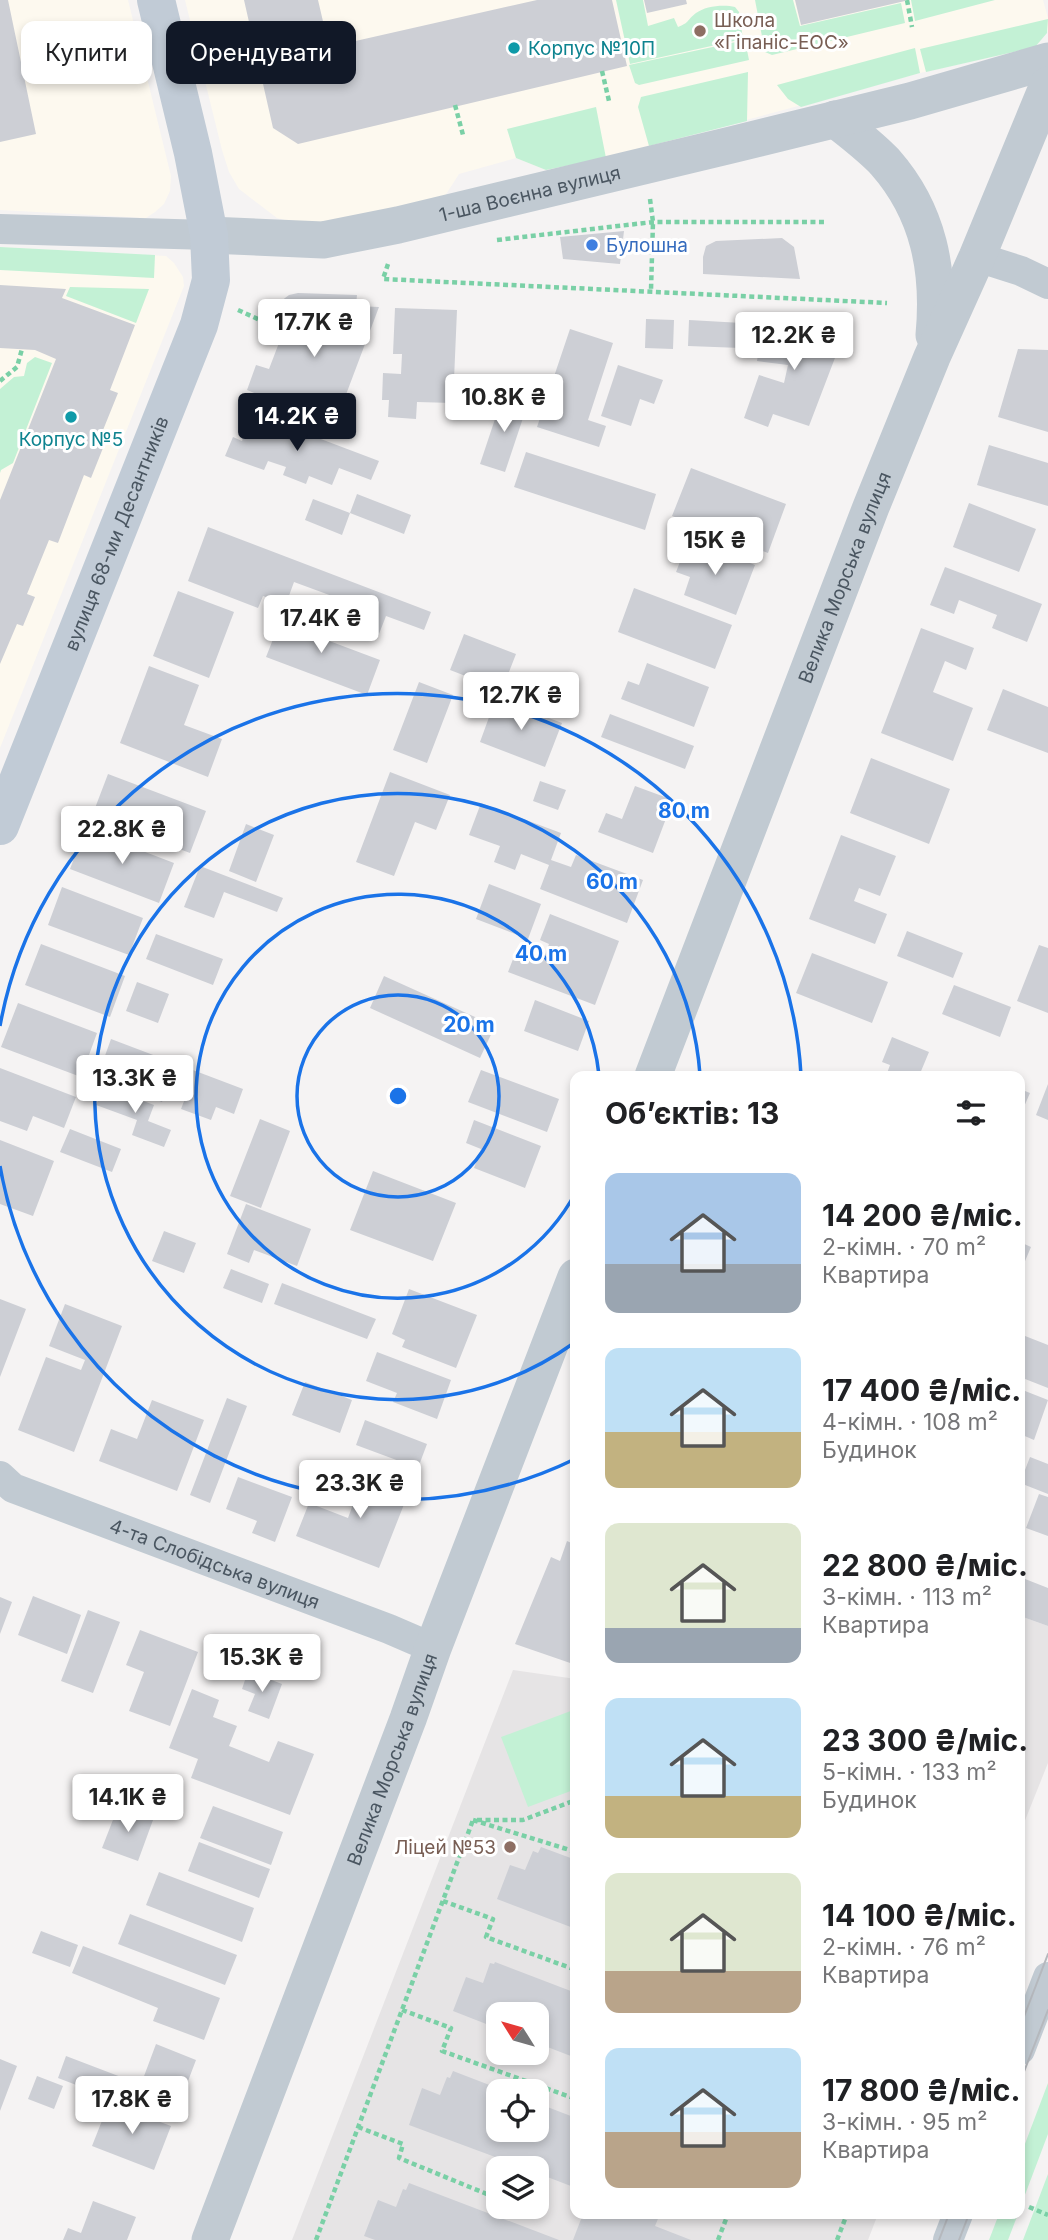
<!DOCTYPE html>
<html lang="uk">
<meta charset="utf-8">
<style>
body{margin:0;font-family:Inter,sans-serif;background:#f2f2f2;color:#202124;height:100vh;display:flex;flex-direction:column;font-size:26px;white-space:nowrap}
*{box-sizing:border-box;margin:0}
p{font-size:23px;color:#757577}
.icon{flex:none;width:38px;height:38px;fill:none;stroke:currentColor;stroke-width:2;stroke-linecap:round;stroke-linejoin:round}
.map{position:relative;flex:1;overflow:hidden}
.panel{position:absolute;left:570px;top:1071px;width:455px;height:1148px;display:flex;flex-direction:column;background:#fff;border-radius:14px;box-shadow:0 4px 10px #0003}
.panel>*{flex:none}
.hud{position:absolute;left:21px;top:21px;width:444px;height:63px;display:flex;gap:14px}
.needle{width:46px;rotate:307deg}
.tools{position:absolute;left:486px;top:2002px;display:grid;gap:14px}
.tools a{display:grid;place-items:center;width:63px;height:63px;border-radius:14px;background:#fff;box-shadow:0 4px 10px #0003;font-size:35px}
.price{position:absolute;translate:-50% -60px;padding:0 16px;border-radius:7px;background:#fff;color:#222;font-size:23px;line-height:46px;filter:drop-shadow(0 2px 4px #0008)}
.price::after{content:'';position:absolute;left:50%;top:42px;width:21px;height:16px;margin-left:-10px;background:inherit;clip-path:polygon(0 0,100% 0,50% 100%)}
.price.selected{background:#111827;color:#fff}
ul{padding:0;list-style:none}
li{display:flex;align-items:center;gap:21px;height:175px;padding:0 35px}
li span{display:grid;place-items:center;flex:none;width:196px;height:140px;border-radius:14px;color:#555}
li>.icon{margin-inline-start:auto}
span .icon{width:84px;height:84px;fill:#fffc;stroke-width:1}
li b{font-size:30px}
h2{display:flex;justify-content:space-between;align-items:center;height:84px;padding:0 35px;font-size:30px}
.pill{padding:0 24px;border-radius:14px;background:#fff;box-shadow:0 4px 10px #0003;font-size:24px;line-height:63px}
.pill.selected{background:#111827;color:#fff}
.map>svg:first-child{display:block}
</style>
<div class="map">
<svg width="1048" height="2240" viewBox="0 0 1048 2240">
<rect width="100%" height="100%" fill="#f5f3f3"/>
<path fill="#fdf9ef" d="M0 0H128L171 176 170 191 164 204 155 212 146 218 0 210Z
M185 0H1043L1048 18V31L1035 47 920 73 606 158 546 170 516 158 459 174 443 199 308 226 277 218 239 189 229 172 222 150Z
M0 247 166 256 174 263 183 277 184 286 0 748Z"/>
<path fill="#e6e4e5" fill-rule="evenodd" d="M1020 1616 1048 1626V1763L1020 1833Z
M513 1670 576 1679V2214H878L868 2240H292ZM499 2014H537V2053H499ZM499 2091H537V2130H499ZM499 2168H537V2207H499Z"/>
<path fill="#c3f1d5" d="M616 0H643L648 26 674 18 678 27C689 23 687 20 696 13 705 6 724 4 735 7L739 12 743 39 630 64Z
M755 0H793L800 26 901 3 905 23 772 55 765 52Z
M911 0H995L915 21Z
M1048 19 1047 33 1035 47 926 72 920 49Z
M745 40 749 60 639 85 635 83 629 65Z
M915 48 920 73 801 107 788 99 777 85Z
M748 72 747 121 649 146 638 107 641 97Z
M596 107 606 158 546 170 516 158 507 129Z
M0 247 155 255 154 278 0 270Z
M70 287 149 289 136 323 66 296Z
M35 357 52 363 13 463 1 470 0 473V389L14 377 24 376 27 363Z
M576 1709V1789L528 1807 501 1737Z
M1048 2083V2134L1020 2208V2157Z
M1048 2174V2240H1023Z
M999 2214H1018L1008 2240H989Z"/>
<path fill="#cdcfd5" d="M0 0H8L36 134 0 142Z
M244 0H318L329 47 537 0H612L627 66 298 144 273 128Z
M644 0H686L687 4 647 13Z
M795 0H905V1L801 25Z
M624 231 620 264 563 259 560 237Z
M782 238 794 247 800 279 703 274V257L706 246 716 241Z
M0 285 66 289 62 298 135 325 110 390 118 393 99 440 105 443 91 478 84 475 58 543 49 540 27 594 35 597 23 626 17 624 0 664V500L56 359 35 350 0 348Z
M298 293 357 295 356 306 379 307 330 437 254 408 259 395 247 390 256 365 269 369 287 322 274 319 281 301 289 295Z
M395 308 457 310 453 403 417 402 416 419 388 417 389 400H382L383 373 401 374 402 354H393Z
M646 319 674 320 673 349 645 348Z
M689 320 742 323 741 348 688 346Z
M763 324 846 329 809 426 773 414 768 427 744 418 759 375 784 383 788 365 757 361Z
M570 329 613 343 588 420 606 426 599 447 537 427Z
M1018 349 1048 350V432L998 417Z
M618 365 663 380 654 404 640 399 631 426 601 416Z
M503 395 528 403 505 472 480 464Z
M252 413 379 461 371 480 339 468 332 485 309 476 306 484 283 475 286 467 268 461 264 470 225 456 233 437 242 441Z
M989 445 1048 463V506L977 485Z
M526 452 656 494 645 530 514 487Z
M691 468 786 504 768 553 672 516Z
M357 494 411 515 404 534 350 513Z
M313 499 350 513 342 535 305 520Z
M969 503 1036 529 1019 572 953 547Z
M208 527 431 612 424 630 386 616 377 639 342 626 348 612 329 605 332 596 294 582 286 604 263 596 258 608 188 581Z
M689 539 755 565 736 615 684 595 690 577 676 572Z
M945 567 1042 604 1027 642 992 628 997 615 959 600 954 614 930 605Z
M634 588 732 625 715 669 618 632Z
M178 591 234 612 209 678 153 656Z
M285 609 313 620 308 633 380 660 367 695 266 657Z
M921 628 974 648 966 670 945 661 933 692 973 708 953 761 881 733Z
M464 634 516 654 502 690 450 670Z
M647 663 709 687 694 727 621 699 628 681 639 685Z
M149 666 199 685 184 725 222 739 208 777 120 743Z
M534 672 570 686 562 710 538 701 536 705 523 700Z
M419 682 453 695 427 763 393 750Z
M1003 689 1048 707V753L987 730Z
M496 698 562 723 545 767 480 742Z
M610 714 694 746 685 769 601 737Z
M871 758 950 789 929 844 850 813Z
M390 772 450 795 436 830 415 822 394 876 356 862Z
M108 774 206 811 190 853 92 816Z
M540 781 566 790 558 810 533 801Z
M635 786 673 800 653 853 598 832 606 813 622 819Z
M481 803 561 833 551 860 571 867 576 855 643 880 627 923 540 889 549 865 521 854 515 870 494 862 500 846 469 835Z
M246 824 274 835 256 882 229 871Z
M85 829 174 863 159 903 70 869Z
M841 835 896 856 880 896 859 888 854 901 887 914 875 944 809 919Z
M200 866 283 898 277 912 224 892 214 918 184 907Z
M489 884 541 904 528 939 476 919Z
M62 887 143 918 129 955 48 925Z
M550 914 619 941 595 1005 508 972 517 949 543 960 549 944 540 940Z
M907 931 963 953 953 978 897 956Z
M156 934 223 959 213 985 146 959Z
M41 944 125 976 110 1017 25 985Z
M1039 945 1048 948V1013L1017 1001Z
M812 953 888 982 872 1023 796 993Z
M384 976 495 1026 480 1058 370 1008Z
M137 982 169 994 158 1023 126 1011Z
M954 985 1011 1007 1000 1037 942 1014Z
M535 1000 589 1021 578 1051 524 1031Z
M18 1003 97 1033 81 1077 1 1047Z
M892 1037 929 1052 919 1076H886L890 1065 882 1062Z
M111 1039 243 1089 234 1114 216 1107 211 1120 181 1109 186 1096 167 1089 162 1102 114 1084 120 1071 102 1064Z
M0 1068 76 1097 64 1128 33 1116 27 1131 0 1121Z
M481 1070 559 1099 547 1132 468 1102Z
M1048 1084V1120L1036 1115Z
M104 1086 154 1105 148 1121 171 1130 164 1147 132 1135 137 1120 96 1105Z
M1020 1089 1030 1093 1020 1116Z
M260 1119 290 1131 261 1208 230 1196Z
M474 1120 541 1146 525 1188 474 1168 481 1149 466 1143Z
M70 1129 121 1149 112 1172 60 1152Z
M0 1140 54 1161 33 1216 0 1204Z
M373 1171 456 1203 433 1261 350 1230Z
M246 1204 311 1229 297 1266 254 1250 249 1263 227 1254Z
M164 1231 196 1243 184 1273 152 1261Z
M1020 1242 1031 1247 1020 1273Z
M231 1269 269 1284 262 1303 223 1288Z
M282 1283 376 1319 367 1339 274 1304Z
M409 1289 477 1315 456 1368 402 1347 405 1340 392 1334Z
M0 1299 26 1309 0 1377Z
M65 1304 122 1326 74 1452 18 1430 46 1357 81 1370 85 1360 49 1346Z
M1020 1334 1048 1345V1388L1020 1377Z
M377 1352 451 1380 437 1419 393 1402 397 1393 366 1381Z
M305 1382 352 1400 340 1433 292 1415Z
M1020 1389 1048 1400 1034 1440 1020 1434Z
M227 1398 247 1406 210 1503 190 1495Z
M152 1400 204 1420 177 1491 99 1461 111 1429 137 1439Z
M365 1420 427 1444 418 1468 356 1445Z
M1030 1457 1048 1464V1494L1020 1483Z
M367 1466 412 1484 379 1568 296 1536 309 1503 348 1518Z
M238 1477 292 1497 275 1542 252 1533 257 1521 226 1509Z
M1039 1494 1048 1497V1536L1026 1528Z
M567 1541 576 1545V1665L515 1644 551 1557 560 1561Z
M1020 1577 1048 1588V1626L1020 1616Z
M33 1596 81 1615 67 1654 18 1635Z
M0 1597 12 1602 0 1634Z
M88 1610 120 1622 93 1693 61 1681Z
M140 1630 198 1652 170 1726 129 1711 144 1672 126 1665Z
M248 1671 282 1684 269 1719 248 1711 255 1694 242 1689Z
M192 1689 219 1700 213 1717 237 1726 229 1746 269 1762 278 1741 314 1754 290 1815 191 1778 198 1759 169 1748Z
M213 1806 283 1832 271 1865 200 1838Z
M118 1807 153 1820 138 1861 102 1848Z
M199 1842 270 1869 259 1898 188 1871Z
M541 1847 576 1860V1929L497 1899 510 1865 525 1870 533 1851 538 1853Z
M159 1872 254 1908 242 1942 146 1905Z
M130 1914 237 1955 225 1985 118 1944Z
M41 1931 78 1945 70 1967 32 1953Z
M83 1946 220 1998 204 2040 153 2021 158 2008 72 1973Z
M495 1962 576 1993V2058L537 2043V2014H499V2029L453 2011 466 1977 483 1983 490 1963 494 1964Z
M156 2044 196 2060 174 2118 134 2103Z
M66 2056 121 2077 113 2099 58 2078Z
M0 2059 17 2066 0 2111Z
M453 2071 505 2091H499V2130H537V2103L576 2118V2188L537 2173V2168H525L409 2125 422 2088 440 2095 447 2077 450 2078Z
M37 2076 63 2086 54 2109 28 2099Z
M109 2103 171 2126 154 2170 92 2146Z
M409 2183 559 2240H375L364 2236 378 2200 396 2207 403 2189 406 2190Z
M93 2201 136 2217 127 2240H63L68 2228 81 2233Z
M583 2214H660L655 2226 691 2240H573Z"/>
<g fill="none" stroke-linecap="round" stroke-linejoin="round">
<path stroke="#7ad0a6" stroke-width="4.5" stroke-dasharray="5 3.5" stroke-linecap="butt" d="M907 0 912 27
M602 71 609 101
M455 105 463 135
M650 199 653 222 651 290
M497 240 653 222H824
M388 264 383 279 887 303
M238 310 260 320
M0 381 17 367 22 349
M473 1820 576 1852
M477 1820H523L576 1800
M443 1901 493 1919 486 1937 576 1970
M402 2010 451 2028 442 2051 576 2099
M358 2127 403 2144 399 2158 499 2199
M537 2196 544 2176
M518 2207 532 2212 534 2207
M1029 2207 1048 2215
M316 2240 473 1820
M718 2240 728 2214
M837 2240 847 2214"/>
<g stroke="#c1cad2" stroke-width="30">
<path d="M0 229 209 235"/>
<path d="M977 257 1021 271 1048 284"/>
<path id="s1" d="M0 1476 13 1488 389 1629 433 1648"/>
<path d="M1020 2050 1048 1977"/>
<path d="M948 2240 958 2214"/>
</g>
<g stroke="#c1cad2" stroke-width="37">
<path d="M835 119C852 133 870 146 885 162 929 212 940 271 934 335"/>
<path id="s2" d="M209 235 323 240 398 225 731 145 910 101 1048 61"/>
<path id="s3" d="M653 1076 871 507 932 357 977 257 1048 85"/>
<path id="s4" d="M210 2240 408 1719 433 1648 576 1277"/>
</g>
<path stroke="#c1cbd6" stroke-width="38" id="s5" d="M0 826 199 325 211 280 209 235 193 153 156 0"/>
<path stroke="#b5b8bd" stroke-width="2" d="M1020 2027 1048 1954
M1020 2082 1048 2010
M939 2240 949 2214
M959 2240 969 2214"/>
</g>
<g fill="none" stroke="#1a73e8" stroke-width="3.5">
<circle cx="398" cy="1096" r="101"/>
<path d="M576 1192A202 202 0 1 1 599 1075"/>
<path d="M574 1343A303 303 0 1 1 700 1075"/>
<path d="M575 1459A404 404 0 0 1 0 1166M0 1026A404 404 0 0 1 801 1075"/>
</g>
<g fill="#8d6e63" stroke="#fff" stroke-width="2.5">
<circle cx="700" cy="31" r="7"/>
<circle cx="510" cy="1847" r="7"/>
</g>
<g fill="#0f9aa8" stroke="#fff" stroke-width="2.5">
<circle cx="514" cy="48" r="7"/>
<circle cx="71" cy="417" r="7"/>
</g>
<circle fill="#3f7fe0" stroke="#fff" stroke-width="2.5" cx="592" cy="245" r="7"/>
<g text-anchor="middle" stroke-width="6" stroke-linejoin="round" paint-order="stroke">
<g font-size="19" fill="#785e54" stroke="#fff" text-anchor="start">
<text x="714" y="27">Школа<tspan x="714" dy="22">«Гіпаніс-ЕОС»</tspan></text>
<text x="496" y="1854" text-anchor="end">Ліцей №53</text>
</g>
<g font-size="19" fill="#0d838f" stroke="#fff" text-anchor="start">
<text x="528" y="55">Корпус №10П</text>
<text x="71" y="446" text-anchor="middle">Корпус №5</text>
</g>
<g font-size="19" fill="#4a5661" stroke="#fff">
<text dy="7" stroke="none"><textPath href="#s2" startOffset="326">1-ша Воєнна вулиця</textPath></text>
<text dy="7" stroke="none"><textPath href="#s5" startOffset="315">вулиця 68-ми Десантників</textPath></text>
<text dy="7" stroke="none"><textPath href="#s3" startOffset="534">Велика Морська вулиця</textPath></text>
<text dy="7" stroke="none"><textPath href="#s1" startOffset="233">4-та Слобідська вулиця</textPath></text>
<text dy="7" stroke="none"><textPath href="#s4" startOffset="514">Велика Морська вулиця</textPath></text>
</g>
<g font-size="19" fill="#366cbe" stroke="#fff" text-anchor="start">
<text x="606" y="252">Булошна</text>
</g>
</g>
<circle cx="398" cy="1096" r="10" fill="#1a73e8" stroke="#fff" stroke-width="3.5"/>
<g font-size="21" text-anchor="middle" font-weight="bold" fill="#1a73e8" stroke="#fff" stroke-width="6" stroke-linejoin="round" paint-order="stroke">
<text x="684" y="818">80 m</text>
<text x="612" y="889">60 m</text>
<text x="541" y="961">40 m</text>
<text x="469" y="1032">20 m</text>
</g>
</svg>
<div class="tools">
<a><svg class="needle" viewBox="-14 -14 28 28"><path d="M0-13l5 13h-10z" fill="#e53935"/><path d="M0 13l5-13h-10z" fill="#757577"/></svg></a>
<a><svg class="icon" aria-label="locate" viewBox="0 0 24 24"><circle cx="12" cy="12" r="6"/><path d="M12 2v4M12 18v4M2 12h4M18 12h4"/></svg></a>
<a><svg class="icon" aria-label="layers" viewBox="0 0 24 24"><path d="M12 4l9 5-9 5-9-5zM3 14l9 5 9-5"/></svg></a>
</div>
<b class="price" style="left:314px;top:359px">17.7K ₴</b>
<b class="price" style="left:794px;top:372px">12.2K ₴</b>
<b class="price" style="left:504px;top:434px">10.8K ₴</b>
<b class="price selected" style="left:297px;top:453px">14.2K ₴</b>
<b class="price" style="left:715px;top:577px">15K ₴</b>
<b class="price" style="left:321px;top:655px">17.4K ₴</b>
<b class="price" style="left:521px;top:732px">12.7K ₴</b>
<b class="price" style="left:122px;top:866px">22.8K ₴</b>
<b class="price" style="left:135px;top:1115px">13.3K ₴</b>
<b class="price" style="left:360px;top:1520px">23.3K ₴</b>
<b class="price" style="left:262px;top:1694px">15.3K ₴</b>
<b class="price" style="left:128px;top:1834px">14.1K ₴</b>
<b class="price" style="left:132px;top:2136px">17.8K ₴</b>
<div class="hud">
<a class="pill">Купити</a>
<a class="pill selected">Орендувати</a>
</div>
<section class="panel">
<h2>Об’єктів: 13<svg class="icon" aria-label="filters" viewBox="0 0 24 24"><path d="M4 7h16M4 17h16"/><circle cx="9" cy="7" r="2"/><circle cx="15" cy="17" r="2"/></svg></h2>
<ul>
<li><span style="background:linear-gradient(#a9c7e8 65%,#9aa5b1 0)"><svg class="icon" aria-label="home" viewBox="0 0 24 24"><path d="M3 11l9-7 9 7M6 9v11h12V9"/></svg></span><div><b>14 200 ₴/міс.</b><p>2-кімн. · 70 m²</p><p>Квартира</p></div></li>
<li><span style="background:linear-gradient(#bfe0f5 60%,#c2b280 0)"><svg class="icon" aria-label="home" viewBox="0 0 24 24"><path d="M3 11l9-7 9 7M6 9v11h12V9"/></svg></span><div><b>17 400 ₴/міс.</b><p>4-кімн. · 108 m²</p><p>Будинок</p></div></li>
<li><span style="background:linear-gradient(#dfe7d0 75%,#9aa5b1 0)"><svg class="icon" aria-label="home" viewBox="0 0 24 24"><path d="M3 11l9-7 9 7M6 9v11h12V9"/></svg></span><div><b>22 800 ₴/міс.</b><p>3-кімн. · 113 m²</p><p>Квартира</p></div></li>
<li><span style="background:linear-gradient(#bfe0f5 70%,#c2b280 0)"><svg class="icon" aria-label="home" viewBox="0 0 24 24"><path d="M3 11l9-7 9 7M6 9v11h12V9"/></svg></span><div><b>23 300 ₴/міс.</b><p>5-кімн. · 133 m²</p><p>Будинок</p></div></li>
<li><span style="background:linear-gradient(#dfe7d0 70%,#b9a48a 0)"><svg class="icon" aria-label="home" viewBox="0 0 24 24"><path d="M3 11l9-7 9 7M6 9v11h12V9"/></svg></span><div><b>14 100 ₴/міс.</b><p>2-кімн. · 76 m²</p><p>Квартира</p></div></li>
<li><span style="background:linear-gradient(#bfe0f5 60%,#b9a48a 0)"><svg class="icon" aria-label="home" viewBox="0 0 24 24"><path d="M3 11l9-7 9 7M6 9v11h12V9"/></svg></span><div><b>17 800 ₴/міс.</b><p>3-кімн. · 95 m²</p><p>Квартира</p></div></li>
</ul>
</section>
</div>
